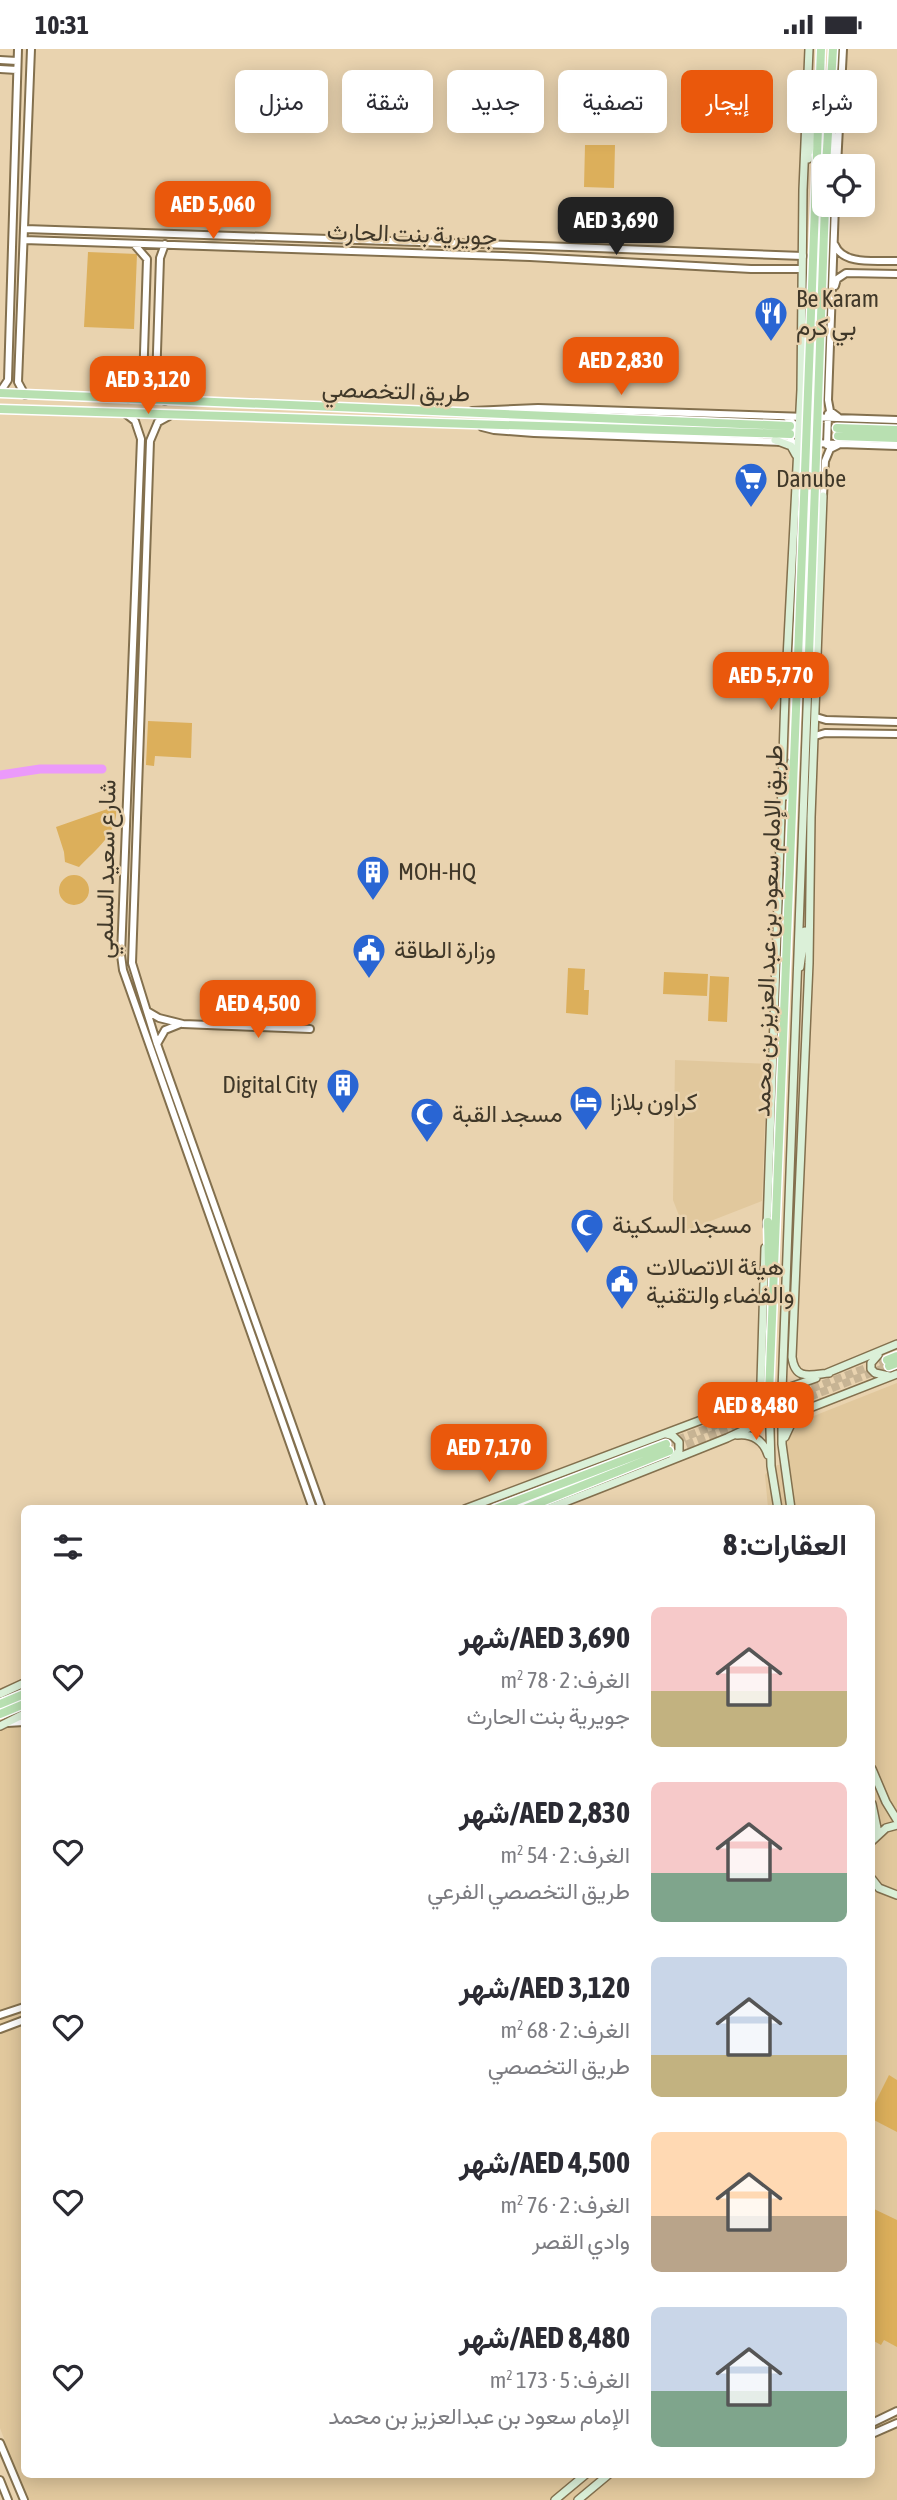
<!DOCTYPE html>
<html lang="ar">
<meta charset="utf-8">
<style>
body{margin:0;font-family:"Asap Condensed",Vazirmatn,sans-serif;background:#f2f2f3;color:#2b2b33;direction:rtl;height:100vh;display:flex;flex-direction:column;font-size:26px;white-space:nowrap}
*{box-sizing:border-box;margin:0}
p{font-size:23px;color:#7c7c81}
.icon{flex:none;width:38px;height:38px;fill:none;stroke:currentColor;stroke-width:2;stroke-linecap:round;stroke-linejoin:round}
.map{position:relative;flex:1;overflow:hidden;direction:ltr}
.drawer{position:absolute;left:21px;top:1456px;width:854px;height:973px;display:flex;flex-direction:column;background:#fff;border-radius:10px;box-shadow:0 4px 18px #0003;direction:rtl}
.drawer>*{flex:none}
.guide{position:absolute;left:21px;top:21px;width:856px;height:63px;direction:rtl;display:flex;gap:14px}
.tools{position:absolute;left:812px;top:105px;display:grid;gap:14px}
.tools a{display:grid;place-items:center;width:63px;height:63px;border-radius:10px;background:#fff;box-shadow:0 4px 18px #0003;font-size:35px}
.price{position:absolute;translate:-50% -60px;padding:0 16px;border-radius:14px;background:#ea580c;color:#fff;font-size:23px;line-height:46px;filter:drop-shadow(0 2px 4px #0008)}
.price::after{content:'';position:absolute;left:50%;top:42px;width:21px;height:16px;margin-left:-10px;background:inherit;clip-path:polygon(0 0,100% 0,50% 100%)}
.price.current{background:#222;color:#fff}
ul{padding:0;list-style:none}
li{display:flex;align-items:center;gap:21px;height:175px;padding:0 28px}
li span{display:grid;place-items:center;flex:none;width:196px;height:140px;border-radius:10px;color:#555}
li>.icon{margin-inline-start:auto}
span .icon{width:84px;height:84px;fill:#fffc;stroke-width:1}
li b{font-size:30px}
h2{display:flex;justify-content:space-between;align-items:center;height:84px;padding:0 28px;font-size:30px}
.pill{padding:0 24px;border-radius:10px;background:#fff;box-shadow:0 4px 18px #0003;font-size:24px;line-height:63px}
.pill.current{background:#ea580c;color:#fff}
.status{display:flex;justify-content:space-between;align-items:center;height:49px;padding:0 35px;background:#fff;direction:ltr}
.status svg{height:19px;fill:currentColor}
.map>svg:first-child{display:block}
</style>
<div class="status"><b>10:31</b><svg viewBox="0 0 49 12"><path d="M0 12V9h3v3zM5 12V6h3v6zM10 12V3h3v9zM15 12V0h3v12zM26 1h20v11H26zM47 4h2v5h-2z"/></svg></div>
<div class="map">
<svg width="897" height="2451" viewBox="0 0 897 2451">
<rect width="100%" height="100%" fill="#e9d3af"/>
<path fill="#e1c89d" d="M675 1011 767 1015 762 1152 685 1182 673 1151Z
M897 1334V2451H27L0 2379V1671L24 1663V2426H872V1460L768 1459 765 1426 771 1417 785 1415 787 1387 796 1374Z"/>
<path fill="#dcaf5b" d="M585 96H615L614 139 584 138Z
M88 203 137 205 134 280 84 278Z
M148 672 192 674 191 709 155 707 154 717 146 716Z
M116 757C119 784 97 799 79 818L65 813 64 803 56 778Z
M59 841a15 15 0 1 1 30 0a15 15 0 1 1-30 0Z
M568 919 585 920 584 941H589L588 966 566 964Z
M664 923 708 925 707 947 663 945Z
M710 927 729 928 727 973 708 972Z
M889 2026 897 2031V2083L872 2070V2060Z
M872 2159 897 2171V2298L884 2291 881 2296 872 2291Z"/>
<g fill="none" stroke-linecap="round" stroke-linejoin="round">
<path stroke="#eb9afa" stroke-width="9" d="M0 726 40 720H102"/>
<path stroke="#c7b494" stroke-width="8" stroke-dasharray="8 4" stroke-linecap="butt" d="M800 386 838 387
M666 1395 887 1311
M675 1400 889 1317"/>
<defs>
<path id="tertiary" d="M0 11 17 12
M0 20 17 21
M832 74 834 112
M837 117 843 0
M835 156 828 351 830 362 838 368
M25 180 570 198 803 207
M24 191 530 208 751 220H802
M165 195 160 209 156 334 159 345 165 352
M835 196C843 217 879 211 897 212
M835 237 837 230 846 224 897 225
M0 343 8 331 18 0
M25 346 18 333 31 0
M129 350 139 343 143 335 147 210 134 195
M472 362 538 359 897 371
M126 365 135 372 141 390 121 906 123 921 313 1460
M169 367 158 373 150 392 132 914 157 995 322 1460
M787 369 794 375 793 386 791 389
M482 378 494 381 534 384 897 397
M827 396 828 365
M823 447 825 412 830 400 838 396
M816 668 826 671 897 673
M815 687 825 684 897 685
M147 962 159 969 183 975 310 980
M157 995 165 981 180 975
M7 1674 24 1673
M0 1966 24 1958
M0 1980 24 1971
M872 2374 897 2362
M872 2385 897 2374
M0 2394 24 2451
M0 2431 8 2451"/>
<path id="secondary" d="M808 110 815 63
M775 391 791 397 796 406
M823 447 811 768 809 914 792 1308C795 1332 810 1326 829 1324
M786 747 791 714
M800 918 805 882
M767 1177 785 648 801 341 803 141 809 0
M878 1306 871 1314V1320L875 1324 889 1327
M827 1324 897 1295
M769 1346 771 1417 778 1460
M751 1352 816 1329
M666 1385 673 1387 679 1393V1402L673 1409
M737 1386C752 1384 764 1392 768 1406
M785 1388 791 1375 807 1360 897 1325
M465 1460 749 1353 758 1342 761 1333 765 1199
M547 1460C607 1437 667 1413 727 1389 754 1377 778 1363 807 1360
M791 1460 782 1395V1342L808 633
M0 1645 24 1634
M0 1677 24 1665
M872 1720 886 1753 897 1771
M872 1755 878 1784
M872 1792 886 1779 897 1776
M872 1830 879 1839 897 1846
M555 2451 585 2426
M578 2451 608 2426"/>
<path id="primary" d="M817 105 821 0
M826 117 833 0
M0 344 790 377
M0 360 790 385
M837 379 897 381
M838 387 897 389
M768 1173 769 1216
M887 1311 897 1307
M889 1317 897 1314
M769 1346 797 635
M495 1460 666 1395
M524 1460 669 1402
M0 1655 24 1645
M0 1665 24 1655"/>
</defs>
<use href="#tertiary" stroke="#83704e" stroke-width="10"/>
<use href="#secondary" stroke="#83704e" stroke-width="10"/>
<use href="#primary" stroke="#fff" stroke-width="11"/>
<use href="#tertiary" stroke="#fff" stroke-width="6"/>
<use href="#secondary" stroke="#dbf0d8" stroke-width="7"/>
<use href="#primary" stroke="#b8e0b1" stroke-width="8"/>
<defs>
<path id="primary-bridge" d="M808 633 825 156
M797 635 817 105"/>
</defs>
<use href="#primary-bridge" stroke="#fff" stroke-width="11" stroke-linecap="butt"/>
<use href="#primary-bridge" stroke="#b8e0b1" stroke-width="8"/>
</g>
<defs>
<symbol id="restaurant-pin" viewBox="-11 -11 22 30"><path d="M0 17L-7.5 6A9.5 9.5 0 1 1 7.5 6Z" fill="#2965d3" stroke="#e9d3af"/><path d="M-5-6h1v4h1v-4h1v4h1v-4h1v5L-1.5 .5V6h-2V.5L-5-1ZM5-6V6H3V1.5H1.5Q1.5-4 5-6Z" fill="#fff"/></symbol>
<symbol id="supermarket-pin" viewBox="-11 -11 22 30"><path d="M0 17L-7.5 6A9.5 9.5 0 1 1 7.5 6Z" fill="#2965d3" stroke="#e9d3af"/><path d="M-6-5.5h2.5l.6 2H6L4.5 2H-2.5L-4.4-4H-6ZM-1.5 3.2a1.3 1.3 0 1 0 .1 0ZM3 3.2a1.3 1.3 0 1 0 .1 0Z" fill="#fff"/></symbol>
<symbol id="building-pin" viewBox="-11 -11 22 30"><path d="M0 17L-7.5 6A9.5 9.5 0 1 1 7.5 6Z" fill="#2965d3" stroke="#e9d3af"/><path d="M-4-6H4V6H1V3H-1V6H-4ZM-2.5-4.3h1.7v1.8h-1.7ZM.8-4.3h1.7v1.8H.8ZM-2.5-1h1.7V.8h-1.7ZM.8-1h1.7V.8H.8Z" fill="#fff"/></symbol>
<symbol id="civic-pin" viewBox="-11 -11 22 30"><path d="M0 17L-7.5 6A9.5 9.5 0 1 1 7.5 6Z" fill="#2965d3" stroke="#e9d3af"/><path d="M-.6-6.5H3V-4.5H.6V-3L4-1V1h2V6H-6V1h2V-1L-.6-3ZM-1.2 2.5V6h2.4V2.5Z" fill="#fff"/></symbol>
<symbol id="hotel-pin" viewBox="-11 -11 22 30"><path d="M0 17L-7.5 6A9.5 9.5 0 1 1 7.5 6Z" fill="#2965d3" stroke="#e9d3af"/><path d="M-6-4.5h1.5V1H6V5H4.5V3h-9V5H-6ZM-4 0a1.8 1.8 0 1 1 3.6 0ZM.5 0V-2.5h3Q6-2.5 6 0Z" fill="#fff"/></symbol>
<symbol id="mosque-pin" viewBox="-11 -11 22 30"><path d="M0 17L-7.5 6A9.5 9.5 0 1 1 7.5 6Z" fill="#2965d3" stroke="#e9d3af"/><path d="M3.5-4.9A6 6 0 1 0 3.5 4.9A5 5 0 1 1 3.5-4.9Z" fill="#fff"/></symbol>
</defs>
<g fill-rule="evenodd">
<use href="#restaurant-pin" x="752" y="245" width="38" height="52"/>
<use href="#supermarket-pin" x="732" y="411" width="38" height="52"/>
<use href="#building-pin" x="354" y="804" width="38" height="52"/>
<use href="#civic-pin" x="350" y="882" width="38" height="52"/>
<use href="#building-pin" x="324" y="1017" width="38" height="52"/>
<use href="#hotel-pin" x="567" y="1034" width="38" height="52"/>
<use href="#mosque-pin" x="408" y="1046" width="38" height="52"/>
<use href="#mosque-pin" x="568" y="1157" width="38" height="52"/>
<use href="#civic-pin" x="603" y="1213" width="38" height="52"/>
</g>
<g text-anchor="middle" stroke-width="5" stroke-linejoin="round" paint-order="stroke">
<g font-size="24" fill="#403829" stroke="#e9d3af">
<text transform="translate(412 185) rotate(2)" y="8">جويرية بنت الحارث</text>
<text transform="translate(396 342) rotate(2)" y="8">طريق التخصصي</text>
<text transform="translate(106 820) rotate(-89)" y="8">شارع سعيد السلمي</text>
<text transform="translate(768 882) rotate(-88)" y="8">طريق الإمام سعود بن عبد العزيز بن محمد</text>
</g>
<g font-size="24" fill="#403829" stroke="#e9d3af" text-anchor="start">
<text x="796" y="258">Be Karam<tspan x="796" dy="28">بي كرم</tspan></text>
<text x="776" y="438">Danube</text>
<text x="398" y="831">MOH-HQ</text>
<text x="394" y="909">وزارة الطاقة</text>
<text x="318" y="1044" text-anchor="end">Digital City</text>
<text x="610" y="1061">كراون بلازا</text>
<text x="452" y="1073">مسجد القبة</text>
<text x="612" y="1184">مسجد السكينة</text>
<text x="646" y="1226">هيئة الاتصالات<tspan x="646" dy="28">والفضاء والتقنية</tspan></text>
</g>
</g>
</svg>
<div class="tools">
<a><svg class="icon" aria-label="locate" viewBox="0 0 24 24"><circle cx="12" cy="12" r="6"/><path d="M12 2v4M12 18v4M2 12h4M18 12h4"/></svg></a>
</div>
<b class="price" style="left:213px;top:192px">AED 5,060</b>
<b class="price current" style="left:616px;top:208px">AED 3,690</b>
<b class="price" style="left:621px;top:348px">AED 2,830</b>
<b class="price" style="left:148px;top:367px">AED 3,120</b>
<b class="price" style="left:771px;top:663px">AED 5,770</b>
<b class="price" style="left:258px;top:991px">AED 4,500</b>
<b class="price" style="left:756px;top:1393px">AED 8,480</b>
<b class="price" style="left:489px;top:1435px">AED 7,170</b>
<div class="guide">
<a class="pill">شراء</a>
<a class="pill current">إيجار</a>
<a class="pill">تصفية</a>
<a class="pill">جديد</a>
<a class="pill">شقة</a>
<a class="pill">منزل</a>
</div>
<section class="drawer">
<h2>العقارات: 8<svg class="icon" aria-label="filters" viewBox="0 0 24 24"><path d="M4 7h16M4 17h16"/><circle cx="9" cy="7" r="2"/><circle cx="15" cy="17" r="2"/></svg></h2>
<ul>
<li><span style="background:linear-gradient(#f6c9c9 60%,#c2b280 0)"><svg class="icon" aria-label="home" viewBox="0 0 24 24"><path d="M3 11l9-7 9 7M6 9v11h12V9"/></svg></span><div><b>AED 3,690/شهر</b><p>الغرف: 2 · 78 m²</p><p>جويرية بنت الحارث</p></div><svg class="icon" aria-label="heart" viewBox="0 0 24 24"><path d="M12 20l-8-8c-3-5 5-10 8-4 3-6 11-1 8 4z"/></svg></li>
<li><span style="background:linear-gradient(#f6c9c9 65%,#7fa58c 0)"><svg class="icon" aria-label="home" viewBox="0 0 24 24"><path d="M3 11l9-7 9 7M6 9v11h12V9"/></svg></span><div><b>AED 2,830/شهر</b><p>الغرف: 2 · 54 m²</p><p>طريق التخصصي الفرعي</p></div><svg class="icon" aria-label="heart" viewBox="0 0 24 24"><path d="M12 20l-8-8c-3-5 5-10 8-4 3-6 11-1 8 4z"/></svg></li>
<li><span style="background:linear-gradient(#c9d6e8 70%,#c2b280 0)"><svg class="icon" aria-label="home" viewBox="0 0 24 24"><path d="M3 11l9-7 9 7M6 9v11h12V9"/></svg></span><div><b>AED 3,120/شهر</b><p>الغرف: 2 · 68 m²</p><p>طريق التخصصي</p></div><svg class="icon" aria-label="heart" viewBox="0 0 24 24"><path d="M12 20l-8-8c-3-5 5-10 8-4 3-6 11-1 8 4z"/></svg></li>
<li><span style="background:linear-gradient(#ffd9b3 60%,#b9a48a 0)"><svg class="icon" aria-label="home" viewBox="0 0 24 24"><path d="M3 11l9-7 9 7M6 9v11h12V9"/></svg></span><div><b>AED 4,500/شهر</b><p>الغرف: 2 · 76 m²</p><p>وادي القصر</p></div><svg class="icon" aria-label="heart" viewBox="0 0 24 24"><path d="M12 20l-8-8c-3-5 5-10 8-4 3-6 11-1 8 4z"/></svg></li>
<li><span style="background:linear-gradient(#c9d6e8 60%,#7fa58c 0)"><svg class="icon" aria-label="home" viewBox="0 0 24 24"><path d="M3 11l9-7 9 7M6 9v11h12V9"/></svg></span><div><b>AED 8,480/شهر</b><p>الغرف: 5 · 173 m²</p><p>الإمام سعود بن عبدالعزيز بن محمد</p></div><svg class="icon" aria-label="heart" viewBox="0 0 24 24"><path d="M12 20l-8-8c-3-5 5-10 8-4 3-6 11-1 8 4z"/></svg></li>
</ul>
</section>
</div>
